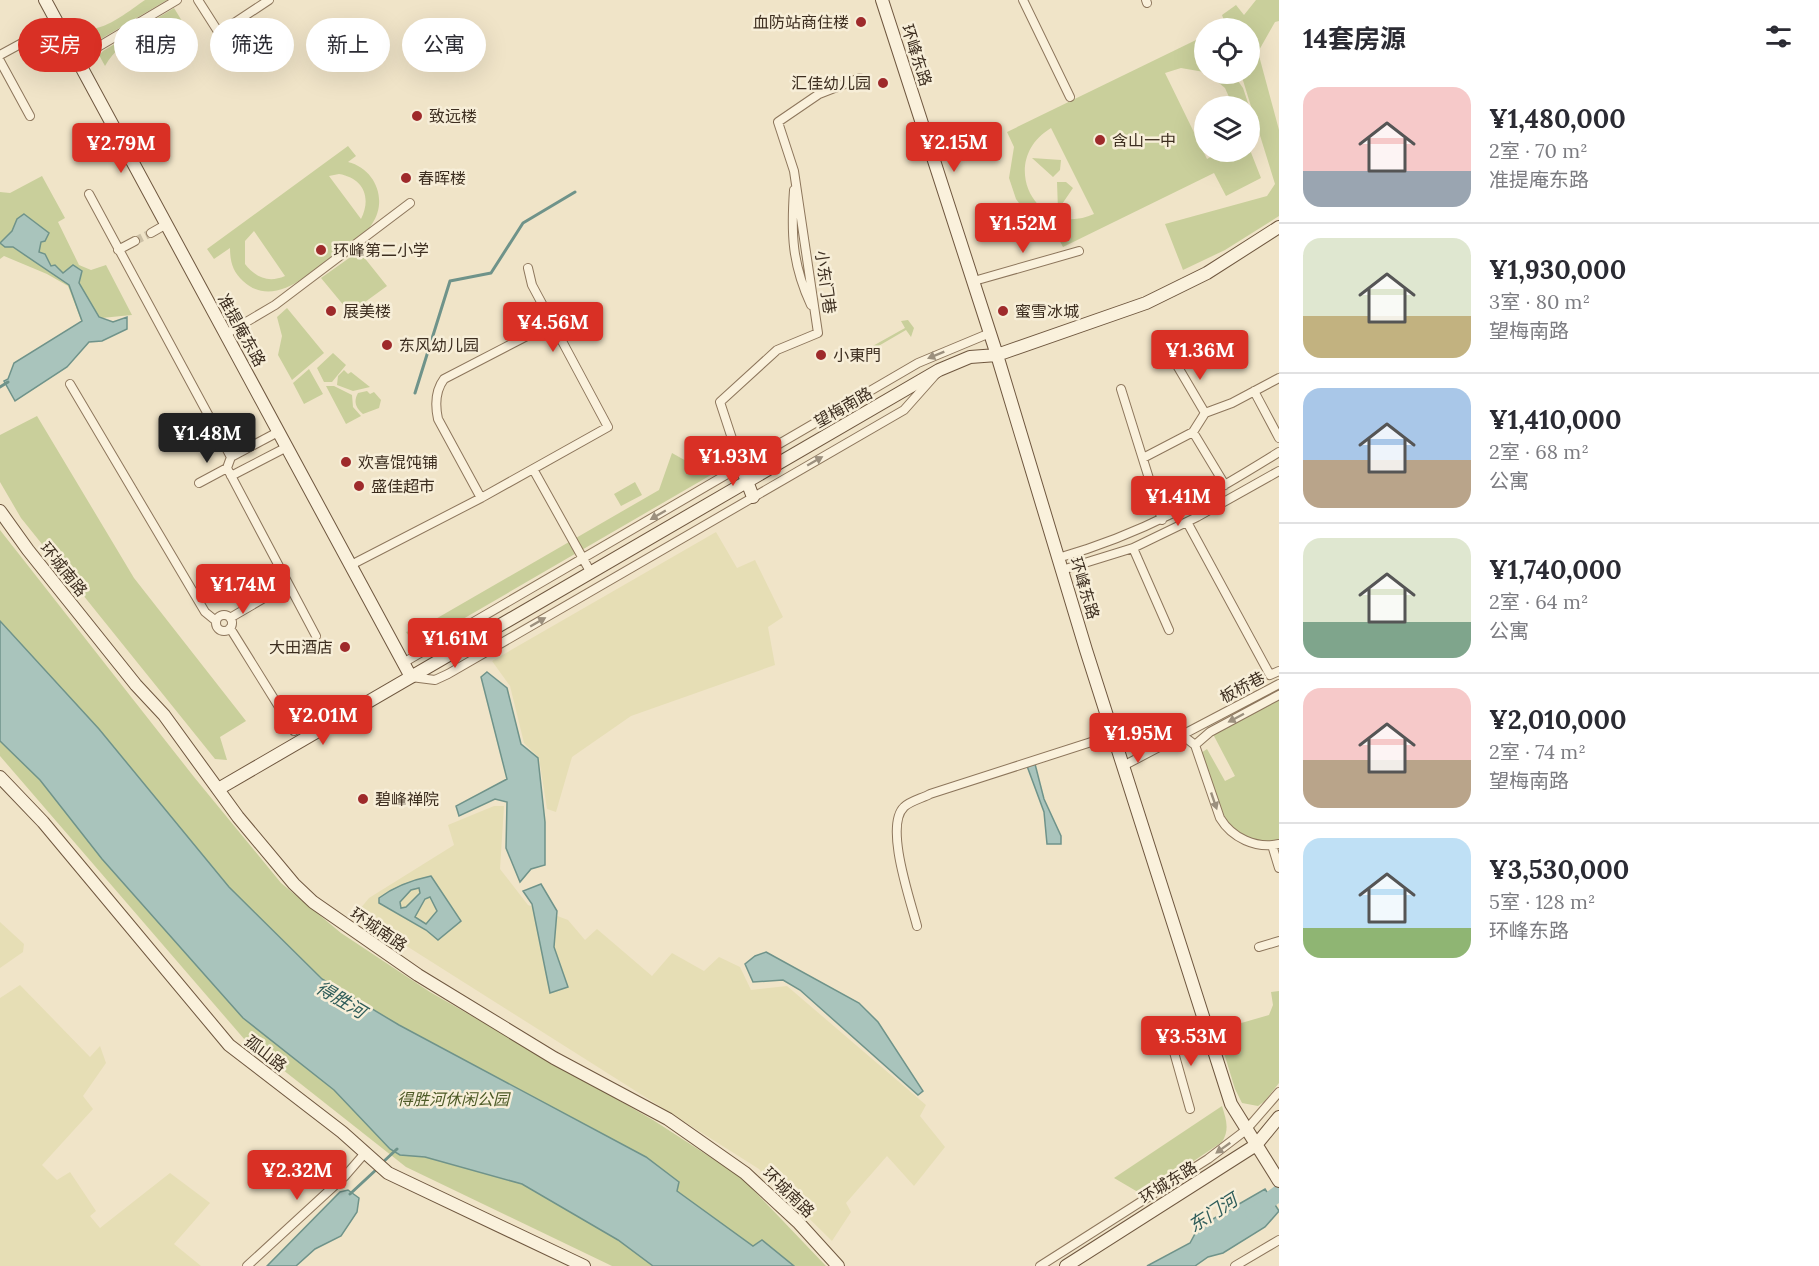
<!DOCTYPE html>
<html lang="zh">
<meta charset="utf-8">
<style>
body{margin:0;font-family:Lora,"Noto Sans SC",serif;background:#f2f2f3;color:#2b2b33;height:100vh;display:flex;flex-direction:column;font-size:22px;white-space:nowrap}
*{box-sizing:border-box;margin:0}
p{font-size:20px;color:#7c7c81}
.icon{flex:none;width:33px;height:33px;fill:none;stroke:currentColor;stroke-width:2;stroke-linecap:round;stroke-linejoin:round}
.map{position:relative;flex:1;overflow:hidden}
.panel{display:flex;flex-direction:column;background:#fff;width:540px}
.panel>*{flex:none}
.banner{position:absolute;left:18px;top:18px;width:570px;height:54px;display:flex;gap:12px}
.buttons{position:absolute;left:1194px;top:18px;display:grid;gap:12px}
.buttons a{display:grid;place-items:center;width:66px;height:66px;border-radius:50%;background:#fff;box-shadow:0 6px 24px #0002;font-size:30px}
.price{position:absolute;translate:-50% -51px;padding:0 14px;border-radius:6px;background:#d93025;color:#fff;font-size:20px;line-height:39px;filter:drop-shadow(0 2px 3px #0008)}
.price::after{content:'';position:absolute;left:50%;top:36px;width:18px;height:14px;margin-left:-9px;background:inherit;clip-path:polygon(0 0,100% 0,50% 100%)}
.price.current{background:#222;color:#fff}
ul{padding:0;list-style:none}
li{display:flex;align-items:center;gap:18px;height:150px;padding:0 24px}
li+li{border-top:2px solid #e1e1e2}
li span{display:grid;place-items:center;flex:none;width:168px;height:120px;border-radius:18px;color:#555}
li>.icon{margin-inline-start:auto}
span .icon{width:72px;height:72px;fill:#fffc;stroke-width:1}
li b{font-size:26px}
h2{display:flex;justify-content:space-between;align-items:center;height:72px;padding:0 24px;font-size:26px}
.chip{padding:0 21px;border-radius:27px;background:#fff;box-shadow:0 6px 24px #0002;font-size:21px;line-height:54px}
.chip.current{background:#d93025;color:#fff}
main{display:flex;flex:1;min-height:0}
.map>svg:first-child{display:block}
</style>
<main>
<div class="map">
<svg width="1279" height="1266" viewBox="0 0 1279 1266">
<rect width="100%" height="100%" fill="#f0e4c8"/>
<path fill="#e6deb5" d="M716 532 737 568 755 560 783 617 768 627 775 665 631 716 572 757 556 812 547 809 539 758 524 743 510 686 492 661Z
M494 806H504L500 869 528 905 568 920 585 940 597 929 652 976 672 953 704 971 719 957 740 967 751 990 787 986 926 1105 920 1116 945 1147 914 1186 887 1156 846 1203 851 1212 832 1241 759 1169 356 914 369 898 454 845 448 825Z
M0 922 24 944 23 952 0 968Z
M20 985 90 1057 100 1046 106 1063 83 1096 93 1109 42 1165 57 1180 70 1172 96 1211 90 1216 100 1228 170 1173 210 1203 174 1244 201 1266H0V998Z"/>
<path fill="#c9cf9b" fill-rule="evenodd" d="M145 0H167L99 40 90 41 83 28C102 34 130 10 145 0Z
M1256 0H1279V21L1275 22 1258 52 1279 130V216L1225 250 1183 270 1165 224 1267 196 1275 184 1241 74H1250V28H1227L1222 15 1236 5 1244 15Z
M174 8 182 21C151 30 122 37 105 66L99 55 103 51Z
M1196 40 1204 56V72L1181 68 1165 73 1207 159 1219 152 1250 150 1261 178 1226 196 1214 173 1063 247 1055 232 1029 217 1016 199 1009 178 1014 147 1007 132ZM1051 128 1094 214C1036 240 996 161 1051 128Z
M1208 74H1233L1243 88 1249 106H1233L1225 88Z
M348 146 356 156 348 162C376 169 388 201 372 224 364 237 348 245 336 253 311 272 274 310 243 281 233 272 230 262 230 248L214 259 207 249ZM339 174C363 178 372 197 361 219L329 176ZM254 231 285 276C269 283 256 278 245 264V241Z
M1032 158 1061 160 1060 170 1053 177Z
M42 176 65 218 58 222 79 265 91 270 106 265 132 315 81 320 68 286 47 274 4 256 0 259V192L10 193Z
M1066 182 1073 188 1058 210 1057 182Z
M359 251 387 286 350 313 321 278Z
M287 308 324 353 292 380 278 355 282 336 277 317Z
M908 320 914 328 911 337 906 330 863 355 867 362H860L855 358 854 351 858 346 862 352 905 328 901 321Z
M333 353 346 365 332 382H324L317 368Z
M309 369 323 394 304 404 293 383Z
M344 370 348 374 351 372 370 387 353 391 337 385 338 376Z
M326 386H334L352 395 353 407 361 416 346 424Z
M367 391 370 394 374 392 381 400 379 408 363 414C356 408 353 402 358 393Z
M37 416 134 578 246 721 220 737 227 760 215 759 21 518 0 482V435Z
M672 453 697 467 727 457 723 468 425 641 409 636 406 632 420 628 659 490Z
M635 482 642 495 621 506 614 494Z
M0 530 194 777 281 883 341 933 430 992 653 1120 741 1177 826 1266H612L406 1167 245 1040 0 756Z
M1279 698V841C1221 846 1216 796 1201 753L1207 749 1225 781 1235 776 1214 736 1215 733Z
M1279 991V1083L1265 1101 1258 1106 1242 1103 1235 1089 1217 1030 1269 1015 1273 1005 1271 992Z
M1222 1106C1226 1119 1230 1129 1222 1142L1143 1195 1114 1178Z"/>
<path fill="#a9c4bc" stroke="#6f938a" stroke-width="1.5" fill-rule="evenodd" d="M24 214 49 233 45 241 41 242 39 252 45 254 51 266 55 265 63 273 73 265 82 271 79 283 99 317 113 322 127 317V329L102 341 89 342 67 367 15 401 4 381 8 379 14 363 82 321 69 285 13 247H5L0 243 12 231 17 219Z
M0 621 99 729 229 887 322 979 399 1025 646 1157 679 1182 677 1191 753 1246 762 1240 794 1266H653L618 1240 522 1184 425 1157 400 1155 390 1149 334 1090 243 1018 102 859 40 780 0 741Z
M487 672 507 688 521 744 538 758 545 822V865L531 869 520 882 506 848 507 802 495 799 459 816 456 806 507 779 481 677Z
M1035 764 1044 799 1061 836V844H1047L1044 812 1027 766Z
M431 876 461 921 438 940 426 930 379 903V898C395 886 412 880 431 876ZM419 888 420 893 406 907 401 908 400 902 411 890ZM430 897 437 911 426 924 415 917 425 899Z
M541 884 557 911 554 947 568 987 550 993 532 904 523 891Z
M766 952 859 1003 878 1022 923 1091 918 1095 800 990 783 980 753 982 745 964 755 956Z
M1265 1189 1279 1211 1265 1227 1223 1253 1208 1257 1195 1266H1147L1190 1243 1196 1232 1213 1219Z
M348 1190 359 1198 357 1212 341 1236 315 1249 296 1266H267L340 1192Z"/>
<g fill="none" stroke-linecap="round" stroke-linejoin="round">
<path stroke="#6f938a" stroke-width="3" d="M0 387 8 382
M415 393 450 281 491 273 523 223 575 192
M382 1163 397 1149
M350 1194 378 1168"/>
<path stroke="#a9c4bc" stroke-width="16" d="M1253 1212 1279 1193"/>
<path stroke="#ccc0a6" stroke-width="8" stroke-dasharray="8 4" stroke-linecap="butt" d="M135 241 151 233"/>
<defs>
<path id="street" d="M198 0 219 33 269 0
M1023 0 1070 97
M1146 0 1147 3
M0 55 57 24
M76 60 177 0
M0 61 30 116
M794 190C791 234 792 264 811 305
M89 194 231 457 227 468 316 636
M151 233 165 225
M118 250 135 241
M974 281 1079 251
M226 334 275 305 410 203
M1175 362 1205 413
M70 384 205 612 216 621
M1121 389 1162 520
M1254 391 1279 438
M1193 432 1225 485
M231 457 278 432
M1143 458 1193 432 1205 413 1232 403 1279 378
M741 466 720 402 777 350 818 333 794 171 778 122 819 94 860 78
M533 469 591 573
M231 476 287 447
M199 483 227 468
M481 498 438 419C435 405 435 391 444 379L552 323
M1187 522 1270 675 1279 671
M1133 548 1169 630
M1058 558C1143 534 1205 498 1279 452
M351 565 481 498 608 427 532 285 528 268
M1062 570 1133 548 1197 517 1279 471
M216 623a8 8 0 1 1 16 0a8 8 0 1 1-16 0Z
M230 618 288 584
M230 628 294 731
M403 663 918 363 990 333
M411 677 435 680 448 674 904 410 936 374
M1182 735 1195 745 1220 818C1232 838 1256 849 1279 844
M1195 745 1210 732 1279 695
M1123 766 1279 684
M1272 845 1279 868
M917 926C911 902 884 826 904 807 910 801 923 798 930 794L1113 735
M1259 947 1279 941
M1190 1109 1168 1031 1205 1019
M247 1266 345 1176 365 1153
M1040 1266 1208 1159 1246 1130 1279 1092
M1235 1266 1279 1240"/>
<path id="secondary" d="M45 0 411 677
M882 0 997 355 1086 650 1231 1104 1279 1181
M741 466 753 497
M0 511 28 550 136 685 164 715 238 817 294 884 313 902 418 975 554 1058 668 1119 745 1173 798 1222 838 1266
M0 777 43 822 229 1045 342 1132 388 1173 584 1266
M220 788 939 370 970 357 997 355 1146 303 1207 273 1279 227
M1066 1266 1256 1145 1279 1117"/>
</defs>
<use href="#street" stroke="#8d765c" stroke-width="10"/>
<use href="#secondary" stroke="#6f573f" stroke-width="14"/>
<use href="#street" stroke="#faf1dc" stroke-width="8"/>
<use href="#secondary" stroke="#faf1dc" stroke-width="12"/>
</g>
<defs><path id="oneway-solid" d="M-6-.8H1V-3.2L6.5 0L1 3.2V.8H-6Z" transform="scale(1.5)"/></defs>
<g fill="#9c907e">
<use href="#oneway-solid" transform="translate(936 355) rotate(158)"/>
<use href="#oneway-solid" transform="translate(815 461) rotate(-30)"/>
<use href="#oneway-solid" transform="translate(658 515) rotate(150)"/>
<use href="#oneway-solid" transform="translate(538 622) rotate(-30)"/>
<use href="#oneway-solid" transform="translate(1236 718) rotate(152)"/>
<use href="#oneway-solid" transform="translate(1214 801) rotate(71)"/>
<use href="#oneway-solid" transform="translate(1223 1148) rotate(144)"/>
</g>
<g fill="#9e2a2b" stroke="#f7eed8" stroke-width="2">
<circle cx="861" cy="22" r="6"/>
<circle cx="883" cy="83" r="6"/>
<circle cx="417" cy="116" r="6"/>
<circle cx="1100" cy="140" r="6"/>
<circle cx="406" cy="178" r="6"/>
<circle cx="321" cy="250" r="6"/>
<circle cx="331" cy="311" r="6"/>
<circle cx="1003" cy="311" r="6"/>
<circle cx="387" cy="345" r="6"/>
<circle cx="821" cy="355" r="6"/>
<circle cx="346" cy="462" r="6"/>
<circle cx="359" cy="486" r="6"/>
<circle cx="345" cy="647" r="6"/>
<circle cx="363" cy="799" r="6"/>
</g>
<g text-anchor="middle" stroke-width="5" stroke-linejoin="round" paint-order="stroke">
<g font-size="16" fill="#3d2e20" stroke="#f7eed8" text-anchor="start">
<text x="849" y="28" text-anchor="end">血防站商住楼</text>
<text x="871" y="89" text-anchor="end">汇佳幼儿园</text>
<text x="429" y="122">致远楼</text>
<text x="1112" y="146">含山一中</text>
<text x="418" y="184">春晖楼</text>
<text x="333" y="256">环峰第二小学</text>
<text x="343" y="317">展美楼</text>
<text x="1015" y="317">蜜雪冰城</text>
<text x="399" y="351">东风幼儿园</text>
<text x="833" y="361">小東門</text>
<text x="358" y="468">欢喜馄饨铺</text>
<text x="371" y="492">盛佳超市</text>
<text x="333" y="653" text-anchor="end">大田酒店</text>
<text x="375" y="805">碧峰禅院</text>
</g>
<g font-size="16" fill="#3d2e20" stroke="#f7eed8">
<text transform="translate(917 55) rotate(72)" y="6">环峰东路</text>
<text transform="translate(826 282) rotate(82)" y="6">小东门巷</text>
<text transform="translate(242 330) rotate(61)" y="6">准提庵东路</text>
<text transform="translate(843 407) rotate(-30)" y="6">望梅南路</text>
<text transform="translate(64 569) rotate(51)" y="6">环城南路</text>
<text transform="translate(1085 588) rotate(73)" y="6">环峰东路</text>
<text transform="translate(1242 687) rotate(-28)" y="6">板桥巷</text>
<text transform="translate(379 929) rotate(34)" y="6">环城南路</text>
<text transform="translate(266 1053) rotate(38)" y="6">孤山路</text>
<text transform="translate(1168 1182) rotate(-32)" y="6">环城东路</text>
<text transform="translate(789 1192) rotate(44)" y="6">环城南路</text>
</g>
<g font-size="16" font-style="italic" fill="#4d5a26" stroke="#f7eed8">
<text x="453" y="1105">得胜河休闲公园</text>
</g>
<g font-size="18" font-style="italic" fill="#2f5d5a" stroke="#f7eed8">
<text transform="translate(341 1000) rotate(31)" y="6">得胜河</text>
<text transform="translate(1213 1213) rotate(-33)" y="6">东门河</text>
</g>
</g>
</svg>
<div class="buttons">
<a><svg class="icon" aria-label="locate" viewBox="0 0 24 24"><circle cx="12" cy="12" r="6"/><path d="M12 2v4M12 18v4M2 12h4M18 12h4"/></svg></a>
<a><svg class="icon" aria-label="layers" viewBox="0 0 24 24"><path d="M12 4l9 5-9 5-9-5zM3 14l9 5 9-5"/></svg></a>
</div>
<b class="price" style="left:954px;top:173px">¥2.15M</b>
<b class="price" style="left:121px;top:174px">¥2.79M</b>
<b class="price" style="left:1023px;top:254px">¥1.52M</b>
<b class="price" style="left:553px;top:353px">¥4.56M</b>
<b class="price" style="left:1200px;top:381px">¥1.36M</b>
<b class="price current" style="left:207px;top:464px">¥1.48M</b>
<b class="price" style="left:733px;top:487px">¥1.93M</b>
<b class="price" style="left:1178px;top:527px">¥1.41M</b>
<b class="price" style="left:243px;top:615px">¥1.74M</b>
<b class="price" style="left:455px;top:669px">¥1.61M</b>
<b class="price" style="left:323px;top:746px">¥2.01M</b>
<b class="price" style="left:1138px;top:764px">¥1.95M</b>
<b class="price" style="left:1191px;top:1067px">¥3.53M</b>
<b class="price" style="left:297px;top:1201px">¥2.32M</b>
<div class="banner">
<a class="chip current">买房</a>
<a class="chip">租房</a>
<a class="chip">筛选</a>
<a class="chip">新上</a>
<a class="chip">公寓</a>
</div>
</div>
<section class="panel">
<h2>14套房源<svg class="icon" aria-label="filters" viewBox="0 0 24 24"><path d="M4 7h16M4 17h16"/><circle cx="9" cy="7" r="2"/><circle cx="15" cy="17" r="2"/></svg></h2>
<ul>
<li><span style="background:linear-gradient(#f6c9c9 70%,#9aa5b1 0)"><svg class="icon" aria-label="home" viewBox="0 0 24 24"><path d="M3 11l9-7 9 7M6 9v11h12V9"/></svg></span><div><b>¥1,480,000</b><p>2室 · 70 m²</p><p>准提庵东路</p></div></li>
<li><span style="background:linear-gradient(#dfe7d0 65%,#c2b280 0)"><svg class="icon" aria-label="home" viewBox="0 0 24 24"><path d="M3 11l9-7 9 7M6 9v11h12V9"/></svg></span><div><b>¥1,930,000</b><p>3室 · 80 m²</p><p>望梅南路</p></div></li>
<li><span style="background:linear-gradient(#a9c7e8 60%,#b9a48a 0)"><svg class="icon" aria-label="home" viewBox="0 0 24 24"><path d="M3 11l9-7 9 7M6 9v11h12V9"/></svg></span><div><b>¥1,410,000</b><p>2室 · 68 m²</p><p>公寓</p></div></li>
<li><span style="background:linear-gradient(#dfe7d0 70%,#7fa58c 0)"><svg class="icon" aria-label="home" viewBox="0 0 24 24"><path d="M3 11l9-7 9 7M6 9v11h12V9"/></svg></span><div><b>¥1,740,000</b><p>2室 · 64 m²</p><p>公寓</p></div></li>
<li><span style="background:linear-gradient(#f6c9c9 60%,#b9a48a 0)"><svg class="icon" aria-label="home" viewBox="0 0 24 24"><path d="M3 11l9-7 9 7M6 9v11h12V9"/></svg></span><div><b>¥2,010,000</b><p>2室 · 74 m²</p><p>望梅南路</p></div></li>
<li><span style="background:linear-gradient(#bfe0f5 75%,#8fb573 0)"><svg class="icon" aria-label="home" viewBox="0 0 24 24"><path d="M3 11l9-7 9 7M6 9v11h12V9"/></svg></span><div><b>¥3,530,000</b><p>5室 · 128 m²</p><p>环峰东路</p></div></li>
</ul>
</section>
</main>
